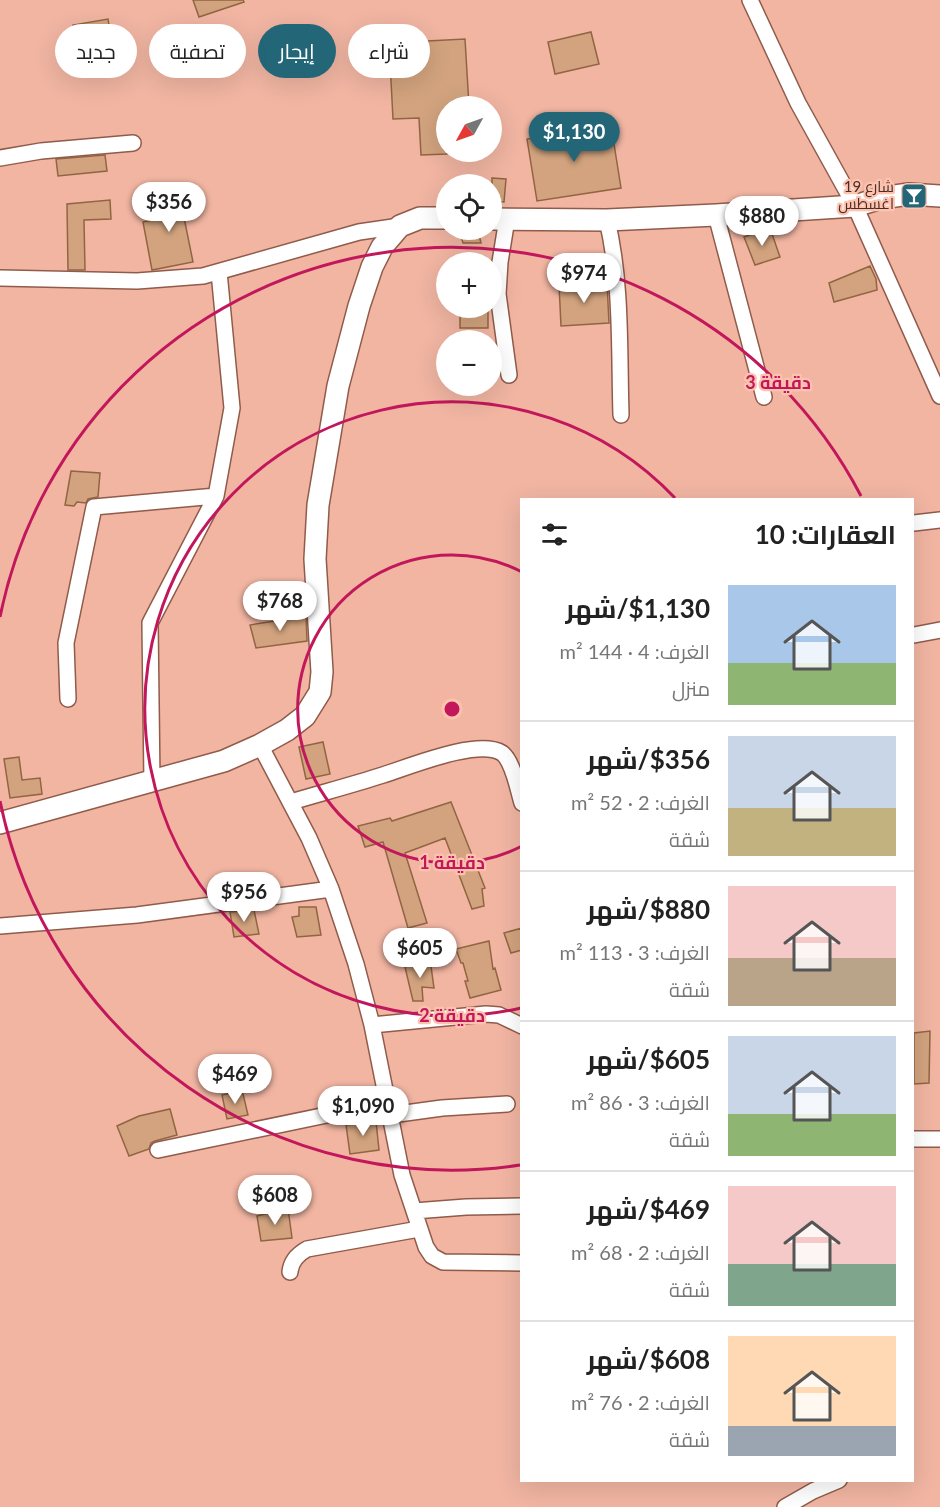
<!DOCTYPE html>
<html lang="ar">
<meta charset="utf-8">
<style>
body{margin:0;font-family:Lato,Cairo,sans-serif;background:#f2f2f2;color:#222;direction:rtl;height:100vh;display:flex;flex-direction:column;font-size:22px;white-space:nowrap}
*{box-sizing:border-box;margin:0}
p{font-size:20px;color:#767676}
.icon{flex:none;width:33px;height:33px;fill:none;stroke:currentColor;stroke-width:2;stroke-linecap:round;stroke-linejoin:round}
.map{position:relative;flex:1;overflow:hidden;direction:ltr}
.details{position:absolute;left:520px;top:498px;width:394px;height:984px;display:flex;flex-direction:column;background:#fff;border-radius:0px;box-shadow:0 6px 24px #0002;direction:rtl}
.details>*{flex:none}
.guide{position:absolute;left:18px;top:24px;width:412px;height:54px;direction:rtl;display:flex;gap:12px}
.needle{width:39px;rotate:230deg}
.tools{position:absolute;left:436px;top:96px;display:grid;gap:12px}
.tools a{display:grid;place-items:center;width:66px;height:66px;border-radius:50%;background:#fff;box-shadow:0 6px 24px #0002;font-size:30px}
.price{position:absolute;translate:-50% -51px;padding:0 14px;border-radius:21px;background:#fff;color:#222;font-size:20px;line-height:39px;filter:drop-shadow(0 2px 3px #0008)}
.price::after{content:'';position:absolute;left:50%;top:36px;width:18px;height:14px;margin-left:-9px;background:inherit;clip-path:polygon(0 0,100% 0,50% 100%)}
.price.active{background:#226678;color:#fff}
ul{padding:0;list-style:none}
li{display:flex;align-items:center;gap:18px;height:150px;padding:0 18px}
li+li{border-top:2px solid #e0e0e0}
li span{display:grid;place-items:center;flex:none;width:168px;height:120px;border-radius:0px;color:#555}
li>.icon{margin-inline-start:auto}
span .icon{width:72px;height:72px;fill:#fffc;stroke-width:1}
li b{font-size:26px}
h2{display:flex;justify-content:space-between;align-items:center;height:72px;padding:0 18px;font-size:26px}
.tag{padding:0 21px;border-radius:27px;background:#fff;box-shadow:0 6px 24px #0002;font-size:21px;line-height:54px}
.tag.active{background:#226678;color:#fff}
.map>svg:first-child{display:block}
</style>
<div class="map">
<svg width="940" height="1507" viewBox="0 0 940 1507">
<rect width="100%" height="100%" fill="#f1b5a2"/>
<path fill="#d2a37e" stroke="#916543" stroke-width="1.5" d="M193 0H243L244 2 199 17Z
M108 19 114 56 79 61 73 25Z
M591 32 599 64 555 74 548 42Z
M465 39 469 106H447V154L421 155 419 118 393 119 389 43Z
M611 125 621 188 537 201 527 139Z
M105 155 107 171 58 176 56 159Z
M492 178 506 179 504 202 492 201Z
M177 183 193 262 152 270 143 222 167 217 161 186Z
M110 200 111 219 84 220 85 270H68L67 204Z
M770 228 780 257 755 265 744 237Z
M459 230H478L481 243H463Z
M870 266 876 279 877 290 834 302 829 283Z
M607 283 609 323 561 326 559 285Z
M460 308H488V328H460Z
M71 471 100 473 98 497 88 499 86 503 77 502 74 506 65 505Z
M306 616 307 641 256 648 250 625Z
M323 742 330 774 306 779 299 747Z
M19 757 22 780 40 778 42 794 10 798 4 759Z
M451 802 485 888 482 889 484 906 472 909 445 838 405 853 427 923 408 928 383 842 365 847 358 826 390 818 392 821Z
M299 907H316L321 935 297 937 292 917 299 916Z
M254 910 259 934 234 937 230 912Z
M522 928V950L511 953 504 933Z
M489 941 493 969 495 968 501 990 470 998 465 981H468L463 963H461L456 949Z
M430 959 434 988 422 987 423 1001H413L405 967Z
M930 1031 929 1083 914 1084V1033Z
M242 1090 248 1115 227 1119 222 1095Z
M170 1109 177 1135 155 1141 151 1143 149 1149 129 1156 117 1126 139 1116Z
M376 1121 379 1150 350 1154 346 1125Z
M288 1208 292 1238 261 1241 257 1216Z"/>
<g fill="none" stroke-linecap="round" stroke-linejoin="round">
<defs>
<path id="street" d="M750 0 798 103 855 206 940 396
M0 158 41 151 133 143
M716 215 764 397
M507 219 500 262 498 294 509 375
M607 220C622 283 619 350 621 415
M0 278 137 281 203 276 359 232 400 226
M914 523 940 520
M914 635 940 630
M68 699 66 643 94 507 216 496
M260 745 309 838 331 889 356 964 372 1025 402 1175 426 1247 432 1256 443 1262 522 1263
M152 782 150 623 216 496 232 408 219 272
M291 802C321 793 352 785 383 775 409 767 478 738 502 753 513 761 518 790 522 803
M0 926 137 915 331 889
M372 1025 486 1014 499 1015 522 1026
M391 1115 442 1108 507 1104
M914 1139H940
M158 1150 389 1102
M414 1211 466 1207 522 1206
M290 1272C291 1261 298 1254 307 1249L419 1229
M785 1507 813 1491 839 1480"/>
<path id="secondary" d="M492 219 607 220 716 215 855 206 881 198 909 194 940 196
M0 823 224 761 260 745 287 730 305 716 320 692 322 672 315 559 318 505 338 386 359 306 372 267 382 247 400 226 420 218H447"/>
</defs>
<use href="#street" stroke="#905b4a" stroke-width="18"/>
<use href="#secondary" stroke="#905b4a" stroke-width="24"/>
<use href="#street" stroke="#fff" stroke-width="15"/>
<use href="#secondary" stroke="#fff" stroke-width="21"/>
</g>
<g fill="none" stroke="#c2185b" stroke-width="3">
<path d="M522 846A154 154 0 1 1 522 572"/>
<path d="M521 1008A307 307 0 1 1 675 498"/>
<path d="M520 1165A461 461 0 0 1 0 801M0 617A461 461 0 0 1 861 496"/>
</g>
<defs>
<symbol id="bar-square" viewBox="-11 -11 22 22"><rect x="-9" y="-9" width="18" height="18" rx="4" fill="#226678" stroke="#ffc2af"/><path d="M-6-5H6L.8 .8V4.5H3.5V6h-7V4.5H-.8V.8Z" fill="#fff"/></symbol>
</defs>
<g fill-rule="evenodd">
<use href="#bar-square" x="899" y="181" width="30" height="30"/>
</g>
<g text-anchor="middle" stroke-width="4.5" stroke-linejoin="round" paint-order="stroke">
<g font-size="15" fill="#462f27" stroke="#ffc2af" text-anchor="end">
<text x="894" y="192">شارع 19<tspan x="894" dy="17">اغسطس</tspan></text>
</g>
</g>
<circle cx="452" cy="709" r="9" fill="#c2185b" stroke="#ffc2af" stroke-width="3"/>
<g font-size="18" text-anchor="middle" font-weight="bold" fill="#c2185b" stroke="#ffc2af" stroke-width="4.5" stroke-linejoin="round" paint-order="stroke">
<text x="778" y="389">3 دقيقة</text>
<text x="452" y="869">1 دقيقة</text>
<text x="452" y="1022">2 دقيقة</text>
</g>
</svg>
<div class="tools">
<a><svg class="needle" viewBox="-14 -14 28 28"><path d="M0-13l5 13h-10z" fill="#e53935"/><path d="M0 13l5-13h-10z" fill="#767676"/></svg></a>
<a><svg class="icon" aria-label="locate" viewBox="0 0 24 24"><circle cx="12" cy="12" r="6"/><path d="M12 2v4M12 18v4M2 12h4M18 12h4"/></svg></a>
<a>+</a>
<a>−</a>
</div>
<b class="price active" style="left:574px;top:163px">$1,130</b>
<b class="price" style="left:169px;top:233px">$356</b>
<b class="price" style="left:762px;top:247px">$880</b>
<b class="price" style="left:584px;top:304px">$974</b>
<b class="price" style="left:280px;top:632px">$768</b>
<b class="price" style="left:244px;top:923px">$956</b>
<b class="price" style="left:420px;top:979px">$605</b>
<b class="price" style="left:235px;top:1105px">$469</b>
<b class="price" style="left:363px;top:1137px">$1,090</b>
<b class="price" style="left:275px;top:1226px">$608</b>
<div class="guide">
<a class="tag">شراء</a>
<a class="tag active">إيجار</a>
<a class="tag">تصفية</a>
<a class="tag">جديد</a>
</div>
<section class="details">
<h2>العقارات: 10<svg class="icon" aria-label="filters" viewBox="0 0 24 24"><path d="M4 7h16M4 17h16"/><circle cx="9" cy="7" r="2"/><circle cx="15" cy="17" r="2"/></svg></h2>
<ul>
<li><span style="background:linear-gradient(#a9c7e8 65%,#8fb573 0)"><svg class="icon" aria-label="home" viewBox="0 0 24 24"><path d="M3 11l9-7 9 7M6 9v11h12V9"/></svg></span><div><b>$1,130/شهر</b><p>الغرف: 4 · 144 m²</p><p>منزل</p></div></li>
<li><span style="background:linear-gradient(#c9d6e8 60%,#c2b280 0)"><svg class="icon" aria-label="home" viewBox="0 0 24 24"><path d="M3 11l9-7 9 7M6 9v11h12V9"/></svg></span><div><b>$356/شهر</b><p>الغرف: 2 · 52 m²</p><p>شقة</p></div></li>
<li><span style="background:linear-gradient(#f6c9c9 60%,#b9a48a 0)"><svg class="icon" aria-label="home" viewBox="0 0 24 24"><path d="M3 11l9-7 9 7M6 9v11h12V9"/></svg></span><div><b>$880/شهر</b><p>الغرف: 3 · 113 m²</p><p>شقة</p></div></li>
<li><span style="background:linear-gradient(#c9d6e8 65%,#8fb573 0)"><svg class="icon" aria-label="home" viewBox="0 0 24 24"><path d="M3 11l9-7 9 7M6 9v11h12V9"/></svg></span><div><b>$605/شهر</b><p>الغرف: 3 · 86 m²</p><p>شقة</p></div></li>
<li><span style="background:linear-gradient(#f6c9c9 65%,#7fa58c 0)"><svg class="icon" aria-label="home" viewBox="0 0 24 24"><path d="M3 11l9-7 9 7M6 9v11h12V9"/></svg></span><div><b>$469/شهر</b><p>الغرف: 2 · 68 m²</p><p>شقة</p></div></li>
<li><span style="background:linear-gradient(#ffd9b3 75%,#9aa5b1 0)"><svg class="icon" aria-label="home" viewBox="0 0 24 24"><path d="M3 11l9-7 9 7M6 9v11h12V9"/></svg></span><div><b>$608/شهر</b><p>الغرف: 2 · 76 m²</p><p>شقة</p></div></li>
</ul>
</section>
</div>
